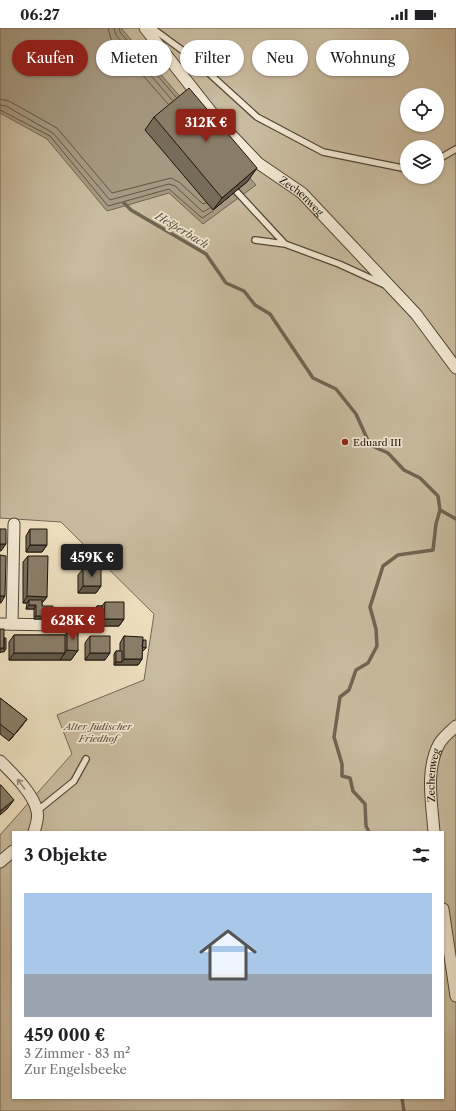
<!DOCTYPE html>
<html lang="de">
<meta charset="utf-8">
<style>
body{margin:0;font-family:"Libre Caslon Text",serif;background:#f6f6f6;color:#202124;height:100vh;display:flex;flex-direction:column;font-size:15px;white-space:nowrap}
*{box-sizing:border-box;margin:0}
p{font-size:13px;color:#757577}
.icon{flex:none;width:22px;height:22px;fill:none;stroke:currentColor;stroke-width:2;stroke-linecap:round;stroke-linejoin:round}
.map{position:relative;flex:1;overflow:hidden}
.side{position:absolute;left:12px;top:803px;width:432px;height:268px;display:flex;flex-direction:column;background:#fff;border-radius:0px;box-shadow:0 1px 3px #0004}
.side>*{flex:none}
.guide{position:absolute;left:12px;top:12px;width:432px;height:36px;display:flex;gap:8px}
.buttons{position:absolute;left:400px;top:60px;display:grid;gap:8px}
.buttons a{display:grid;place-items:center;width:44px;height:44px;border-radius:50%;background:#fff;box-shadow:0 1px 3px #0004;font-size:20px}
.price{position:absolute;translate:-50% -34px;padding:0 9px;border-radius:4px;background:#8f2418;color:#fff;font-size:13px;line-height:26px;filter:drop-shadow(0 1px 2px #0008)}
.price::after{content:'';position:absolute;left:50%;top:24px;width:12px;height:9px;margin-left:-6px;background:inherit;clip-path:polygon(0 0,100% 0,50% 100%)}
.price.active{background:#222;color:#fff}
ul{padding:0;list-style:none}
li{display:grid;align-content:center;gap:8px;height:212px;padding:0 12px}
li span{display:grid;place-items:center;height:124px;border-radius:0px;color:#555}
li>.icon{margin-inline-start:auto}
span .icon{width:72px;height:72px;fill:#fffc;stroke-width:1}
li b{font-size:17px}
h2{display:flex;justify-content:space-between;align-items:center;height:48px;padding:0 12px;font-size:17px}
.chip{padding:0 14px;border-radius:18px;background:#fff;box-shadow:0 1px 3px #0004;font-size:14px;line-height:36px}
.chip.active{background:#8f2418;color:#fff}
.status{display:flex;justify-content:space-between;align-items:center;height:28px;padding:0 20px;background:#fff;direction:ltr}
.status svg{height:11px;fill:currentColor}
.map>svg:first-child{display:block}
</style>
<div class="status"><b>06:27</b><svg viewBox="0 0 49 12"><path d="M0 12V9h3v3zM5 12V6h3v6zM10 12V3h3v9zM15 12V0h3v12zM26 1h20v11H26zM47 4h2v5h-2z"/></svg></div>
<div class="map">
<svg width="456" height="1083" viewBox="0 0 456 1083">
<rect width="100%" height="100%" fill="#ecddbd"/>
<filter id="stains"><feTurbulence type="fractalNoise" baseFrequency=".005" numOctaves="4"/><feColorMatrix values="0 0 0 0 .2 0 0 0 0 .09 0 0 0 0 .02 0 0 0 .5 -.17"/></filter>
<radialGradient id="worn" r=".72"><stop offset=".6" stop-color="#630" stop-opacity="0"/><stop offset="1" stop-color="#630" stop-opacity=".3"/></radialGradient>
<path fill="#c9bb9f" stroke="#746856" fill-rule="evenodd" d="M0 0H456V1083H0V807L72 726 57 687 144 652 154 586 61 494 0 490ZM407 67H437V97H407ZM407 119H437V149H407ZM13 804H443V1070H13Z"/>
<path fill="#a69981" stroke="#706452" d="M0 0H121L256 157 203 196 169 165 107 183 47 111 0 85Z"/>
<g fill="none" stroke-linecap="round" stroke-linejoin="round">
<path stroke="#625646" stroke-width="1" d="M108 0 111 11 168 76
M114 0 116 7 172 72
M119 0 120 4 176 69
M0 71 9 73 57 100 112 165 171 150 179 154 203 176 206 175
M0 77 6 78 53 105 110 172 169 156 175 158 203 184 210 180
M0 82 50 108 108 178 169 161 202 190 213 183"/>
<path stroke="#706452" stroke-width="3.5" d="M124 175 131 182 206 226 226 255 244 263 255 277 270 286 313 350 336 361 356 386 370 417 388 425 404 442 420 450 438 468 440 482 456 491
M369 804 366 798 365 776 353 763 350 750 342 748V736L334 709 340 669 349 662 356 642 368 635 377 618 376 601 370 579 383 538 398 527 433 522 436 496 440 482
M402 1070 404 1083"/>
<defs>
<path id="lane" d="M152 0 190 28 257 89 323 124 407 141
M437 132 456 121
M236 163 285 216 339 236 383 256
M255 212 285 216
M37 783 74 753 86 731"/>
<g id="street">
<path id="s1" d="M145 0 219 94 258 135 302 165 416 286 456 340"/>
<path d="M0 596 58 597 82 589"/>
<path d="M12 596 14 496"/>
<path d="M0 733C12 745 34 766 37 783 39 790 36 797 34 804"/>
<path id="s2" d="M434 804C432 776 425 742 439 716 443 709 451 703 456 698"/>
<path d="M0 834 13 823"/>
<path d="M443 881 456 968"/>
</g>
</defs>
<use href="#lane" stroke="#524638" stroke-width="8"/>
<use href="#street" stroke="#524638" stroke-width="13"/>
<use href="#lane" stroke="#f3e9d4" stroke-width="5.5"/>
<use href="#street" stroke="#f3e9d4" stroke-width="11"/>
</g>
<path fill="#776c59" stroke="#1f140c" d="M154 89 248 153 213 182 145 102Z
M30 501 47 517 42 524H26V508Z
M28 528 47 569 42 575V578L52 588 50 591H34V581H26L27 575H23V534Z
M83 541 101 558 96 565H78V547Z
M105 574 124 591 119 598H100V593H95V581L97 578H102Z
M67 604 78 622 71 632H9V614L14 607H65Z
M90 608 105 632H85V615Z
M124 608 143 612 146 620 143 623H142V631L138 637H114V626L116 623H120V615Z
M0 670 27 691 9 713 0 706Z"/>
<path fill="#615849" stroke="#1f140c" d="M257 140 248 153 213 182 222 170Z
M0 516H6L1 523H0Z
M30 517H47L42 524H26Z
M83 558H101L96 565H78Z
M0 568H5L1 575H0Z
M27 568 47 569 42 575H29V572L27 575H23Z
M29 577H36L34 581H26Z
M36 588H52L50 591H34Z
M97 590H102L100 593H95Z
M104 591H124L119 598H100Z
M0 620H4L6 621 4 624H1L0 625Z
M67 622H78L71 632H60Z
M14 625H65L60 632H9Z
M90 625H110L105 632H85Z
M124 631H142L138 637H114L116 634H122Z
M27 691 22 698 9 713 14 707Z
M14 772 7 781 0 787V783Z"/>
<path fill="#8a7d68" stroke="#1f140c" d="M189 60 257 140 222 170 154 89Z
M0 501H6V516H0Z
M30 501H47V517H30Z
M0 527 6 528 5 568H0Z
M28 528H48L47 569 27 568Z
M83 541H101V558H83Z
M29 572H42V578H53L52 588H36V577H29Z
M105 574H124V591H104Z
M97 578H102V590H97Z
M0 601H4V620H0Z
M67 604H78V623L67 622Z
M14 607H65V625H14Z
M90 608H110V625H90Z
M124 608 143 609 142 631H124Z
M4 610H6V621H3L4 620Z
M143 612H146V620L142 619Z
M116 623H122V634H116Z
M0 670 27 691 14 707 0 696Z
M0 757H1L14 772 0 783Z"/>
<defs><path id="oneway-shaft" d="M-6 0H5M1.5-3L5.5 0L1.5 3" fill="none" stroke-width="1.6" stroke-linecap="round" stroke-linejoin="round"/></defs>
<use stroke="#94897a" href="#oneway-shaft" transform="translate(21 756) rotate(-127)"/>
<circle fill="#8f2418" stroke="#f3e9d4" stroke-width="1.5" cx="345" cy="414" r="4"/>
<g text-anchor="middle" stroke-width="3.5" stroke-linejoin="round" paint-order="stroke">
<g font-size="10" fill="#1f140c" stroke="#f3e9d4">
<text dy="4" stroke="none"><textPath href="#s1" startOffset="231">Zechenweg</textPath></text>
<text dy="4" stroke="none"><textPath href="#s2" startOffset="57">Zechenweg</textPath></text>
</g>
<g font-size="10" fill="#1f140c" stroke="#f3e9d4" text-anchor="start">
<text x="353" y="418">Eduard III</text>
</g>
<g font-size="10" font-style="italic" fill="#5a4e3f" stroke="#f3e9d4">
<text x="98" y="702">Alter Jüdischer<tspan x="98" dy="12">Friedhof</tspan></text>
</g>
<g font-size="11" font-style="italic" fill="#5c5041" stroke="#f3e9d4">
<text transform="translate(182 202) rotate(31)" y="4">Hesperbach</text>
</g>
</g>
<rect width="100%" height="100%" filter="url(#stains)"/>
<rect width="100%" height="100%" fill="url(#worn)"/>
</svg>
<div class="buttons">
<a><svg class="icon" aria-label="locate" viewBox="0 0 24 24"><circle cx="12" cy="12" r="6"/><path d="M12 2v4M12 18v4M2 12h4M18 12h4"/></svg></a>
<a><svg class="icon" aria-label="layers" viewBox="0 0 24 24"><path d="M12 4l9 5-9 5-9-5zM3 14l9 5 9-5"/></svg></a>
</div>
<b class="price" style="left:206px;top:115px">312K €</b>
<b class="price active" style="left:92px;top:550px">459K €</b>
<b class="price" style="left:73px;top:613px">628K €</b>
<div class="guide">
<a class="chip active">Kaufen</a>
<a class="chip">Mieten</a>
<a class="chip">Filter</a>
<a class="chip">Neu</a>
<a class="chip">Wohnung</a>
</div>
<section class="side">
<h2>3 Objekte<svg class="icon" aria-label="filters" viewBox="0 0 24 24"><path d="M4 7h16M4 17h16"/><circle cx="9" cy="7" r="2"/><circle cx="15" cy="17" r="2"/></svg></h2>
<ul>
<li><span style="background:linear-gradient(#a9c7e8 65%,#9aa5b1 0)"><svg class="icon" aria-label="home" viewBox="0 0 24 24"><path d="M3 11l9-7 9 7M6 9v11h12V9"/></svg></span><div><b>459 000 €</b><p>3 Zimmer · 83 m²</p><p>Zur Engelsbeeke</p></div></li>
</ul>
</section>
</div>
